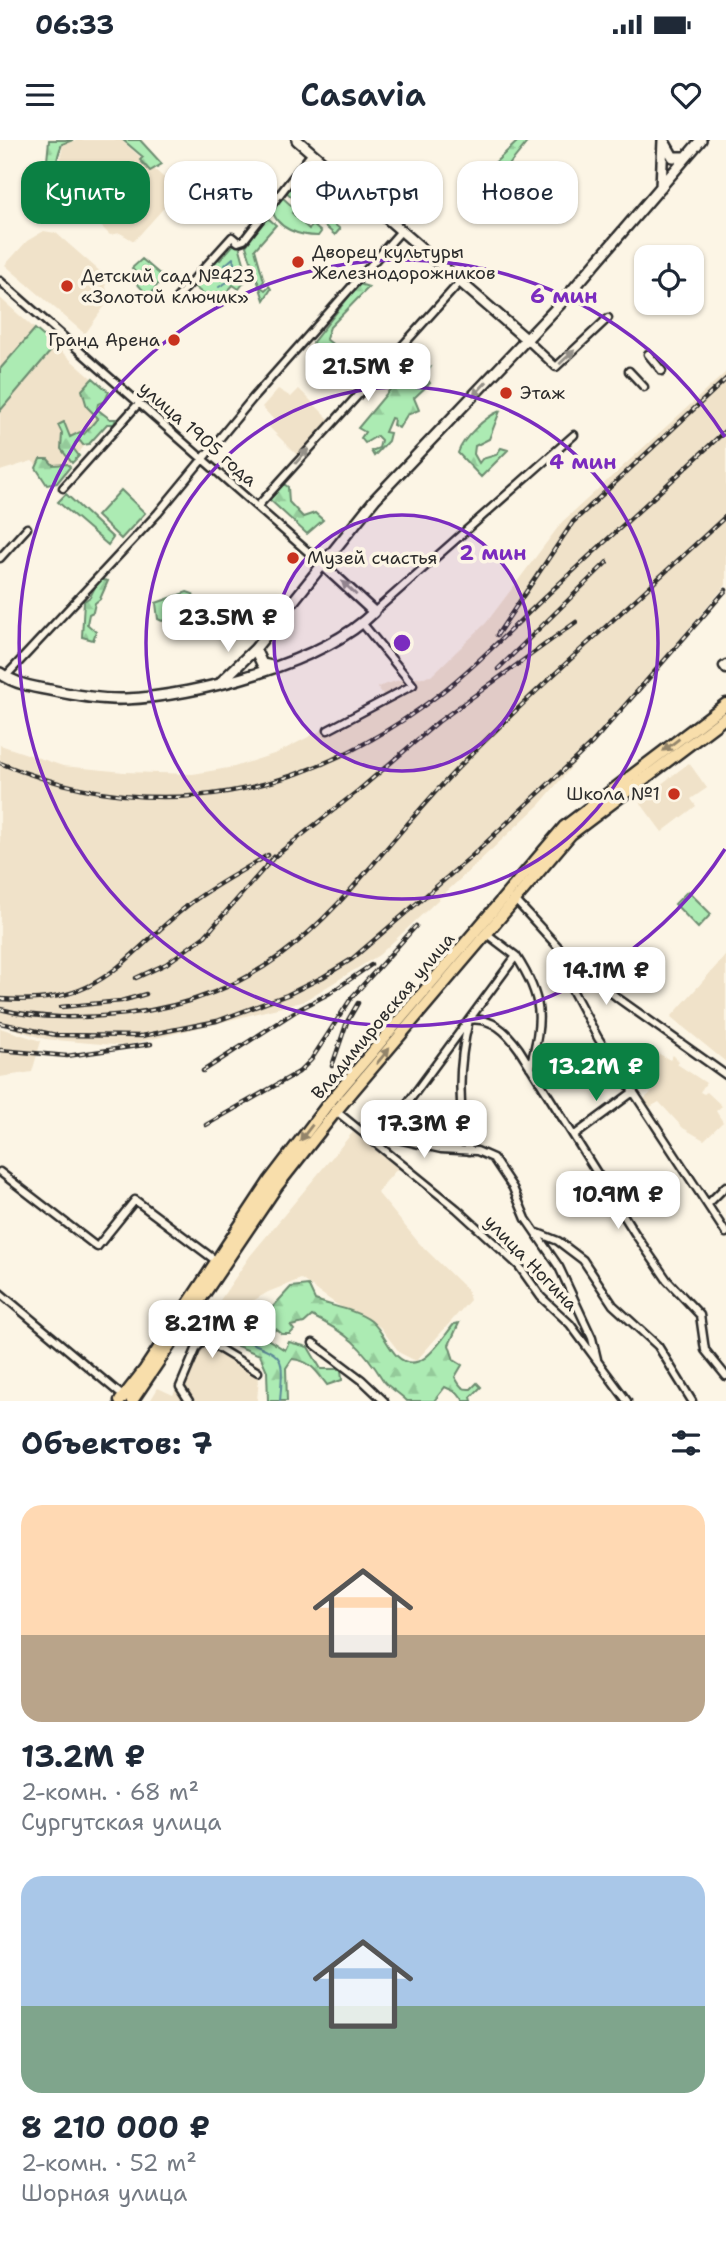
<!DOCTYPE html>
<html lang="ru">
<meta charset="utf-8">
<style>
body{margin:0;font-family:"Shantell Sans",sans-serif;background:#f2f2f3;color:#1f2937;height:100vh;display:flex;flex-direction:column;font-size:26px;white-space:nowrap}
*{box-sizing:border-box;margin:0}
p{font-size:23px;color:#747a83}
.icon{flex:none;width:38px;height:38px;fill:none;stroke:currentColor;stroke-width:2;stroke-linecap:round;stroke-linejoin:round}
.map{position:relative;height:1261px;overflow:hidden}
.drawer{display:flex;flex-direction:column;background:#fff;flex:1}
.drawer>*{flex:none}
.banner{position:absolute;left:21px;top:21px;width:684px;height:63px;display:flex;gap:14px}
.controls{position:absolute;left:634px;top:105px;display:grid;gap:14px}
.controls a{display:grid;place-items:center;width:70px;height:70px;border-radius:14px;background:#fff;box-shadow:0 2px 5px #0004;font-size:35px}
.price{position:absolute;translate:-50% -60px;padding:0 16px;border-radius:14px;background:#fff;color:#222;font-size:23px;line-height:46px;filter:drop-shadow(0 2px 4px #0008)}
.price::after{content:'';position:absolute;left:50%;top:42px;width:21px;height:16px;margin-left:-10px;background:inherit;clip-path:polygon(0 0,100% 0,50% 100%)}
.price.selected{background:#0b8043;color:#fff}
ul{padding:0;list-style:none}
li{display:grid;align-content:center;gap:14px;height:371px;padding:0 21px}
li span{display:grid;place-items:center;height:217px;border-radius:21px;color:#555}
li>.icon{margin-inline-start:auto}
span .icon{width:126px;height:126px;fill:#fffc;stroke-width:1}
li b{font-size:30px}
h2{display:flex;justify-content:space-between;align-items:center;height:84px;padding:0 21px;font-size:30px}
.chip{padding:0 24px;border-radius:21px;background:#fff;box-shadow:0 2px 5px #0004;font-size:24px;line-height:63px}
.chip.selected{background:#0b8043;color:#fff}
.status{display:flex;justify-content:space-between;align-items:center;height:49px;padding:0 35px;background:#fff;direction:ltr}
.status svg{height:19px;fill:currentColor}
header{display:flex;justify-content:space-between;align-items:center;height:91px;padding:0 21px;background:#fff;font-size:32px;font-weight:600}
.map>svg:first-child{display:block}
</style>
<div class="status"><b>06:33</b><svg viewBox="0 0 49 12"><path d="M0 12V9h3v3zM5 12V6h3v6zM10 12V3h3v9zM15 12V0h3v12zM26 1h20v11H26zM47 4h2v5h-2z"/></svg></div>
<header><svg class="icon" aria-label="menu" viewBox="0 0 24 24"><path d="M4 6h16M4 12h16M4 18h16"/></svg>Casavia<svg class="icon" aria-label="heart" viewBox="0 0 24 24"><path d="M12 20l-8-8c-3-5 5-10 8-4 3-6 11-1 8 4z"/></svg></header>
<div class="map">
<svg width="726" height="1261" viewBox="0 0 726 1261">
<defs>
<pattern id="forest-firs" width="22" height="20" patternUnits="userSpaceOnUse" patternTransform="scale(1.75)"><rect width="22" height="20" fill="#acebb3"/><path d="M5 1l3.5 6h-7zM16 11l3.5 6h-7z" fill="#94ca9a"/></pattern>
</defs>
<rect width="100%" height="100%" fill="#fcf5e5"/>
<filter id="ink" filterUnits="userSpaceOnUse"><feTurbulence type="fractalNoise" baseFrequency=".0143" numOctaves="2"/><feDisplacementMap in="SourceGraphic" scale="14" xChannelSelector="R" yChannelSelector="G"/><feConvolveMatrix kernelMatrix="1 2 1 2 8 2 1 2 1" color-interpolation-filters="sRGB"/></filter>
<g filter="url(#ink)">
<path fill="#f0e2c9" d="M77 0H121L179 51 134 101 120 93 110 95 97 82 84 44 58 34 63 4Z
M44 91 56 93 103 134 109 160 85 194 5 125 27 101Z
M0 158 35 189 0 229Z
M55 206 106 251 92 266 107 280 55 340 32 321 0 331V271Z
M726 232V445L540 664 379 815 302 862 124 906 45 899 0 884V605L63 626 124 632 193 634 234 627 277 613 385 558 378 547 399 540 431 536 486 483 562 382Z
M278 249 291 257 299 249 330 280 298 316 269 287 274 280 262 267Z
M689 623 707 648 691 659 696 666 662 692 639 661Z
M726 815V922L671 877Z
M0 888 41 901 32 932 0 937Z
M656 912 670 920 673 915 679 921 677 924 706 943 700 952 704 954 707 952 722 966 716 971 723 982 704 1000 683 988 659 962 650 967 644 959 654 950 645 931Z
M353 992 398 1028 377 1052 419 1103 467 1150 470 1160 416 1221 400 1213 380 1187 336 1164 301 1139 268 1152 214 1184 208 1178 250 1116Z
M202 1198 260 1225 257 1261H150L158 1248 173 1255Z"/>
<path fill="url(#forest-firs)" stroke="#6c8b6f" stroke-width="2" d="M49 0H73L62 4C57 16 53 34 60 44L53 45 54 51 41 63 39 40 46 31Z
M123 0H140L162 24 150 31 140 20 143 17Z
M519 0H529L497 40 484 42 483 34Z
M142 119 163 137 149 157 134 140 139 137 132 128Z
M359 144 369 147 330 187 326 199 369 233 364 243 356 245 352 237 347 240 343 239 325 214 314 207 313 202Z
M412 223 423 231 430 228 425 236 430 243 414 258 419 270 407 275 399 288 393 285 394 279 391 278 385 292 390 293 388 301 374 316 371 311 379 308 381 300 377 296 365 303 361 298 365 292 358 288Z
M93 238 109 252 105 261 98 264 97 269 110 279H116L114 284H107L89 304 83 305 80 301 76 302 73 308 79 316 72 323 61 309 62 293 58 285 64 282 70 297 80 292 84 294 98 278 87 267 82 250Z
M500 271 489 299 475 306 474 314 479 323 482 319 496 315 501 308 508 310 481 337 458 313C462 299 486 276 500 271Z
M40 319H48L53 325 67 324 70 327 57 343 47 345 36 328Z
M284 344 288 347 289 362 303 377 315 373 323 380 307 394 269 359Z
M66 354 113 398 108 405 58 362Z
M99 439 108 441 100 459 95 463 93 472 89 474 87 484 96 492 93 500 82 497 84 461 90 457Z
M308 1145 315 1160C331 1166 357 1170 371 1181 382 1190 387 1206 397 1216 420 1238 441 1200 454 1184L459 1183 449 1205 454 1220 462 1225 455 1237C459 1244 461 1250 471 1249L477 1243 481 1247 471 1257 472 1261H464L458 1253 445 1247 434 1261H407C401 1254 385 1245 383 1240 362 1206 347 1193 312 1176L304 1183 291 1186 294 1190 290 1194H282L276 1189 266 1198 285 1210 289 1202 308 1207 321 1229H341L342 1240 327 1245C317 1232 310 1220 292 1219L286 1228 287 1261H268L267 1231 260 1215 217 1198 235 1192 248 1194 291 1147Z"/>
<path fill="#acebb3" stroke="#6c8b6f" stroke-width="2" d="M305 26 356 70 349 78 299 34Z
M290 45 340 89 335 95 285 51Z
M281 56 295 69 292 73 309 89 313 85 321 92 318 96C300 96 276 89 272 69Z
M269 79 276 85 255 109 264 141 260 146 265 150 269 146 271 149 264 160 246 106 264 80Z
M234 104 239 105 248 137 239 149 233 145 222 158 227 163 220 168 191 144 215 117 220 120Z
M35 189 55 206 0 271V229Z
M121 350 145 373 121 399 97 376Z
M187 452 193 454 197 465 195 471 162 481 158 479 156 463Z
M688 751 711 774 698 788 675 764Z"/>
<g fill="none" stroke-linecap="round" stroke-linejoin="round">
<path stroke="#5d8a97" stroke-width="2" d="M219 147 241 134 235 129 233 118 225 125
M243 1199C285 1218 284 1212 280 1261"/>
<defs>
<path id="street" d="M0 141 323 425
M176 159 232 97 238 102 244 100 312 13
M526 199 556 227 608 178
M648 214 662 231
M629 231 644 247
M63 348 139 263
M257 367 460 142
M0 418 27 388
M374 472 574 295
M726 524 723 526 726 530
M5 537 158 373 253 258 401 91
M328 590 413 545 362 483
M517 762 572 822 619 859 726 935
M516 816C544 859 543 879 530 927
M572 822 568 833 570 846 598 898 726 1093
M336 971 457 1069 519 1126 541 1157 570 1184 627 1261
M575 995 633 952
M384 996 441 1009 477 1011 493 1018 513 1048 526 1079 559 1127 592 1198 597 1219
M381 999 516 816 487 794
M469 1011C457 967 458 924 469 880 492 877 507 892 519 909L636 1095 667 1140 700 1175 705 1210 726 1236
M0 1032 97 1107 135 1060 219 1123
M708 1064 726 1046
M538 1093 558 1101 583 1120 613 1165 658 1206 692 1261
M0 1153 124 1257
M313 1203 362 1240 384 1261
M189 1261 180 1247 197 1207 205 1200 258 1232"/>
<path id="secondary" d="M297 0 526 199
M665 3 673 17H686
M661 47 663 0
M255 509 262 524 272 526
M0 533C15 544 33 547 50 550 74 555 100 560 125 559 196 556 323 523 374 472L323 425
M222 541 255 509 375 359 563 161 701 0"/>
<path id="primary" d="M120 1261 145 1229 270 1040 328 964 564 687 726 564
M132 1261 277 1046 336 971 571 694 726 577"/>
</defs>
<use href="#street" stroke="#2b2b2b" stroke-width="11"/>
<use href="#secondary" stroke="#2b2b2b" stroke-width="14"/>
<use href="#primary" stroke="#2b2b2b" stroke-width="15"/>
<use href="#street" stroke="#fcf5e5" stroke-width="6"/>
<use href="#secondary" stroke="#fcf5e5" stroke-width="9"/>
<use href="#primary" stroke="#f8deab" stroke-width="10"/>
<defs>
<path id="rail" d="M497 495 573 382 726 239
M498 529 607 422
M0 623C157 688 305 657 437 556 476 526 511 489 547 455 606 400 667 346 726 290
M136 838 166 824 205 796 274 717 359 650 438 582 576 482
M0 859C101 866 117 823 187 766 212 746 241 732 268 715
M61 867 121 861 146 854
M0 869C41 880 84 878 126 874 299 853 347 743 456 630 542 542 636 460 726 376
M0 883 56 895 142 896 217 881 287 855 323 837 352 819 472 716 592 603 726 450
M0 910 67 916 151 904
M332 926 347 882 358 863
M203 931 296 871 330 853 371 825
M206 985 299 932 311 920 352 857 416 786"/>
</defs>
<use href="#rail" stroke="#2b2b2b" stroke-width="4.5"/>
<use href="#rail" stroke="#fcf5e5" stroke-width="2" stroke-dasharray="5" stroke-linecap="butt"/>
</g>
<defs><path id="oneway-solid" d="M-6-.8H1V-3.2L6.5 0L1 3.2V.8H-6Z" transform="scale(1.75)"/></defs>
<g fill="#949088">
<use href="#oneway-solid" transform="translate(567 217) rotate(-43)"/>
<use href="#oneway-solid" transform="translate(480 249) rotate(133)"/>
<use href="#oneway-solid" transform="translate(302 316) rotate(-49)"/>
<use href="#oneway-solid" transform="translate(349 448) rotate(-137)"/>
</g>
<g fill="#92846b">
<use href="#oneway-solid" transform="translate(671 605) rotate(143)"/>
<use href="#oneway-solid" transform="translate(383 916) rotate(-50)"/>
<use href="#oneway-solid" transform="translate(306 993) rotate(128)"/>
</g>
</g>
<circle cx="402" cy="503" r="128" fill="#7b2cbf" fill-opacity=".12"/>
<g fill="none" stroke="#7b2cbf" stroke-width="3.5">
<circle cx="402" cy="503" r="128"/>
<circle cx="402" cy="503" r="256"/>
<path d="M725 709A383 383 0 1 1 725 297"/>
</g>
<g fill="#c8321e" stroke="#fcf5e5" stroke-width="2.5">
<circle cx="298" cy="122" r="7"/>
<circle cx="67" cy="146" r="7"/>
<circle cx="174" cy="200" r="7"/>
<circle cx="506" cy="253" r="7"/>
<circle cx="293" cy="418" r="7"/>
<circle cx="674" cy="654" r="7"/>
</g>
<g text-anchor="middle" stroke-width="7" stroke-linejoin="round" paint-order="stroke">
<g font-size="18" fill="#2b2b2b" stroke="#fcf5e5" text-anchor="start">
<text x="312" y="118">Дворец культуры<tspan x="312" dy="21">Железнодорожников</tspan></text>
<text x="81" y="142">Детский сад №423<tspan x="81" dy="21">«Золотой ключик»</tspan></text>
<text x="160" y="206" text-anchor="end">Гранд Арена</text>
<text x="520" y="259">Этаж</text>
<text x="307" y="424">Музей счастья</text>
<text x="660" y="660" text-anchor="end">Школа №1</text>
</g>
<g font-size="18" fill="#2b2b2b" stroke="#fcf5e5">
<text transform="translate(198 294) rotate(41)" y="6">улица 1905 года</text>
<text transform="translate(383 876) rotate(-50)" y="6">Владимировская улица</text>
<text transform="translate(531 1123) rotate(46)" y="6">улица Ногина</text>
</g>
</g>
<circle cx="402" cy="503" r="10" fill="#7b2cbf" stroke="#fcf5e5" stroke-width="3.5"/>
<g font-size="21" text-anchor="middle" font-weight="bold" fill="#7b2cbf" stroke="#fcf5e5" stroke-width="7" stroke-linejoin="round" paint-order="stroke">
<text x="564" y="163">6 мин</text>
<text x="583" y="329">4 мин</text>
<text x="493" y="420">2 мин</text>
</g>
</svg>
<div class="controls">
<a><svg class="icon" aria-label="locate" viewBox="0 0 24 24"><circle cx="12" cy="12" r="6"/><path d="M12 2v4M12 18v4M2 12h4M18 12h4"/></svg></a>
</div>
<b class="price" style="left:368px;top:263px">21.5M ₽</b>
<b class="price" style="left:228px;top:514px">23.5M ₽</b>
<b class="price" style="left:606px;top:867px">14.1M ₽</b>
<b class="price selected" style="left:596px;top:963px">13.2M ₽</b>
<b class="price" style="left:424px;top:1020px">17.3M ₽</b>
<b class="price" style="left:618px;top:1091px">10.9M ₽</b>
<b class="price" style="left:212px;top:1220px">8.21M ₽</b>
<div class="banner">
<a class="chip selected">Купить</a>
<a class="chip">Снять</a>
<a class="chip">Фильтры</a>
<a class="chip">Новое</a>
</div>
</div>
<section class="drawer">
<h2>Объектов: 7<svg class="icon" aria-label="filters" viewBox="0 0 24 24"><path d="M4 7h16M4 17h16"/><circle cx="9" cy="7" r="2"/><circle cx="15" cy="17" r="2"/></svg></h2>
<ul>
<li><span style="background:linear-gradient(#ffd9b3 60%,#b9a48a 0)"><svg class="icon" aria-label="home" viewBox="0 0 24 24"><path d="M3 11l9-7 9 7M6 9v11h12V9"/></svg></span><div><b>13.2M ₽</b><p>2-комн. · 68 m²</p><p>Сургутская улица</p></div></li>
<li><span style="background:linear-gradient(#a9c7e8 60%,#7fa58c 0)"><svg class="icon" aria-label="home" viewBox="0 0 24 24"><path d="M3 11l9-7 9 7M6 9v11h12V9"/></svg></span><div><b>8 210 000 ₽</b><p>2-комн. · 52 m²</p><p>Шорная улица</p></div></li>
</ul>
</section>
